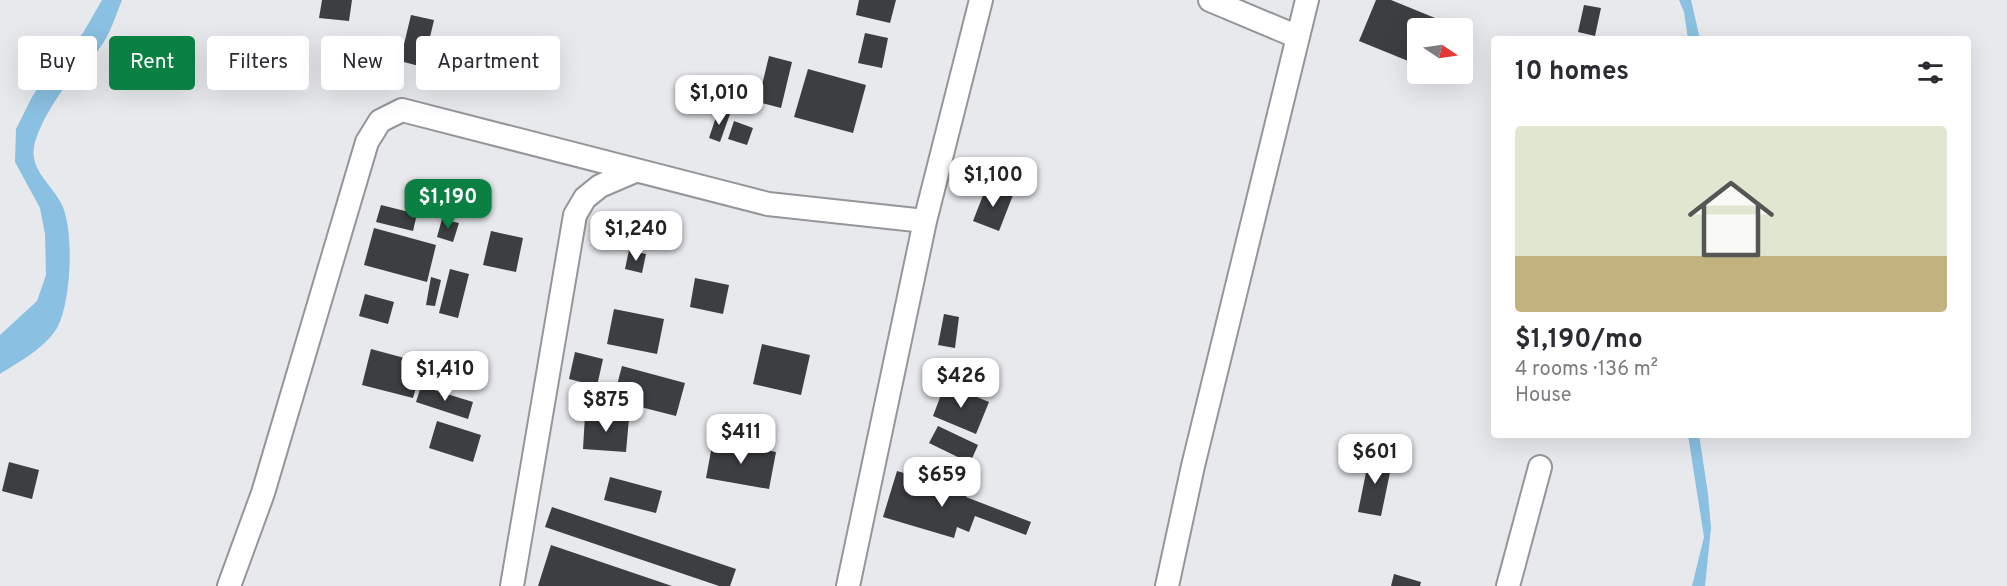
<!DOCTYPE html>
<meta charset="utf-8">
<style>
body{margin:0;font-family:Overpass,sans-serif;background:#f7f7f7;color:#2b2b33;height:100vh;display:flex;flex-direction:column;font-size:22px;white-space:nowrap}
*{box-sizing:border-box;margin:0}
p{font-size:20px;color:#7c7c81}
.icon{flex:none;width:33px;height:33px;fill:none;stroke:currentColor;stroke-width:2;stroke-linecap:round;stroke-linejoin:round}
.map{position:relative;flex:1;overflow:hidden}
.sheet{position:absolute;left:1491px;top:36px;width:480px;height:402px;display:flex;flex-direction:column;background:#fff;border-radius:6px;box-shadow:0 6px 24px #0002}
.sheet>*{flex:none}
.hud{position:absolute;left:18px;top:36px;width:570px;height:54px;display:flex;gap:12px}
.needle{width:39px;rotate:103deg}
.tools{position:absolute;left:1407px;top:18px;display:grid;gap:12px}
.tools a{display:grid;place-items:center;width:66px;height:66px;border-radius:6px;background:#fff;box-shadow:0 6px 24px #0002;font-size:30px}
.price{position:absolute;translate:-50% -51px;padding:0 14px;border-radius:12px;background:#fff;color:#222;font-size:20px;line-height:39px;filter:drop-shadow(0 2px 3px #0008)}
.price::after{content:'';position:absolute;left:50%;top:36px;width:18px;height:14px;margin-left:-9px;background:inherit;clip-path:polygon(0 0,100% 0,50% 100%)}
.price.on{background:#0b8043;color:#fff}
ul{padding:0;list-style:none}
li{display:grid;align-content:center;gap:12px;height:318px;padding:0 24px}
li+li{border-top:2px solid #e1e1e2}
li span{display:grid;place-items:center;height:186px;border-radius:6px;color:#555}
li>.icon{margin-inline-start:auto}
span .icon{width:108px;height:108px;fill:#fffc;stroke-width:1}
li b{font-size:26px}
h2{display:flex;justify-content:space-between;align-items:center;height:72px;padding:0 24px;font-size:26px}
.chip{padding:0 21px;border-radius:6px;background:#fff;box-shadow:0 6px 24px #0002;font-size:21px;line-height:54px}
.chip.on{background:#0b8043;color:#fff}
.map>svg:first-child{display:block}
</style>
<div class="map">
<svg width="2007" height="586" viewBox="0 0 2007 586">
<rect width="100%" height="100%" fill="#e7e9ed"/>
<path fill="#8ac0e1" d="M102 0H122C115 17 110 35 99 49 90 62 78 72 68 83 56 97 37 129 34 147 30 170 52 185 61 203 75 229 71 304 57 328 44 349 20 361 0 374V335L37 301 46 275 45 234 40 208 15 162 16 129 32 97 45 77 83 33Z
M1679 0H1691L1700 39H1688L1684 12Z
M1688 435H1699L1708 494 1711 528 1705 586H1692L1704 537Z"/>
<path fill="#3c3e41" d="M322 0H352L349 21 319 18Z
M859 0H896L890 23 856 15Z
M1376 0H1391L1440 20 1437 28H1418V65L1359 41Z
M1584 5 1601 8 1595 36 1578 32Z
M411 15 434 20 423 67 400 61Z
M865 33 888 38 882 68 858 63Z
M769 56 792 62 781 108 758 102Z
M808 69 866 85 853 133 794 117Z
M718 111 730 114 720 142 709 138Z
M734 121 753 128 747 145 728 139Z
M987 185 1013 195 999 231 973 221Z
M381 205 417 214 413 231 376 222Z
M442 219 459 223 453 242 437 237Z
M374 228 436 245 427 282 364 265Z
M491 231 523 238 516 272 483 265Z
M629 250 646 254 642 273 625 269Z
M450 269 469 274 458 318 439 313Z
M431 277 441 280 435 306 426 305Z
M695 278 729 285 723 314 690 307Z
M365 294 394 302 388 324 359 316Z
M614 309 664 319 657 354 607 344Z
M944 314 959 317 955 348 938 345Z
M762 344 810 355 801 395 753 384Z
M371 349 423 363 413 398 362 385Z
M575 352 603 359 597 386 569 379Z
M622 366 685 383 676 416 613 400Z
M945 384 989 402 976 434 933 416Z
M421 386 473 402 468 419 416 402Z
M750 414 766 419 759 439 743 434Z
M585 415 629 418 626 452 583 449Z
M437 421 481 435 473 462 429 448Z
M938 426 978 445 970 463 929 443Z
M713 440 776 452 769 489 706 478Z
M1370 453 1393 458 1381 516 1358 512Z
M9 462 39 470 32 499 2 491Z
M897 471 968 492 966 497 1031 522 1026 535 975 516 969 532 957 527 954 538 883 517Z
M610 477 662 491 656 513 604 500Z
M552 507 736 569 730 586H719L545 527Z
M551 545 672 586H538Z
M1394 574 1421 582 1420 586H1391Z"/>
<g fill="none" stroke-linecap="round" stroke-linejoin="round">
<defs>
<path id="minor" d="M1210 0 1298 37
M229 586 263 493 367 142 380 121 402 110 768 204 925 221
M512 586 575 215 585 198 600 186 635 171
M848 586 925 221 981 0
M1167 586 1193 466 1307 0
M1508 586 1540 467"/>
</defs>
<use href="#minor" stroke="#949699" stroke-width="26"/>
<use href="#minor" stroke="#fff" stroke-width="22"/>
</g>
</svg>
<div class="tools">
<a><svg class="needle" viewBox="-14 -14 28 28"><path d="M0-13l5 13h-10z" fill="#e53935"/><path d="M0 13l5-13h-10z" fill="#7c7c81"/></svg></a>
</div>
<b class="price" style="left:719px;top:126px">$1,010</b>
<b class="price" style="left:993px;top:208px">$1,100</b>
<b class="price on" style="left:448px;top:230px">$1,190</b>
<b class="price" style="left:636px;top:262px">$1,240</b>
<b class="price" style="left:445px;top:402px">$1,410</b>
<b class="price" style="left:961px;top:409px">$426</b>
<b class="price" style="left:606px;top:433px">$875</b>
<b class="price" style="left:741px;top:465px">$411</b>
<b class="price" style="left:1375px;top:485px">$601</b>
<b class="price" style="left:942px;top:508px">$659</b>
<div class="hud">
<a class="chip">Buy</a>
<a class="chip on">Rent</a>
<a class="chip">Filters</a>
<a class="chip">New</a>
<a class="chip">Apartment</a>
</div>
<section class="sheet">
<h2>10 homes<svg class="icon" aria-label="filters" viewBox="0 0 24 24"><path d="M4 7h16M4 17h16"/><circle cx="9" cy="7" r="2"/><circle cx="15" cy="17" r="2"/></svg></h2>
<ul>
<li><span style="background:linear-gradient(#dfe7d0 70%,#c2b280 0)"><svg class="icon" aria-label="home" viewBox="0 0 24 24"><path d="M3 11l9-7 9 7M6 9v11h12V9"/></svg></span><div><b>$1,190/mo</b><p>4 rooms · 136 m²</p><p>House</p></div></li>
</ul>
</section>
</div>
